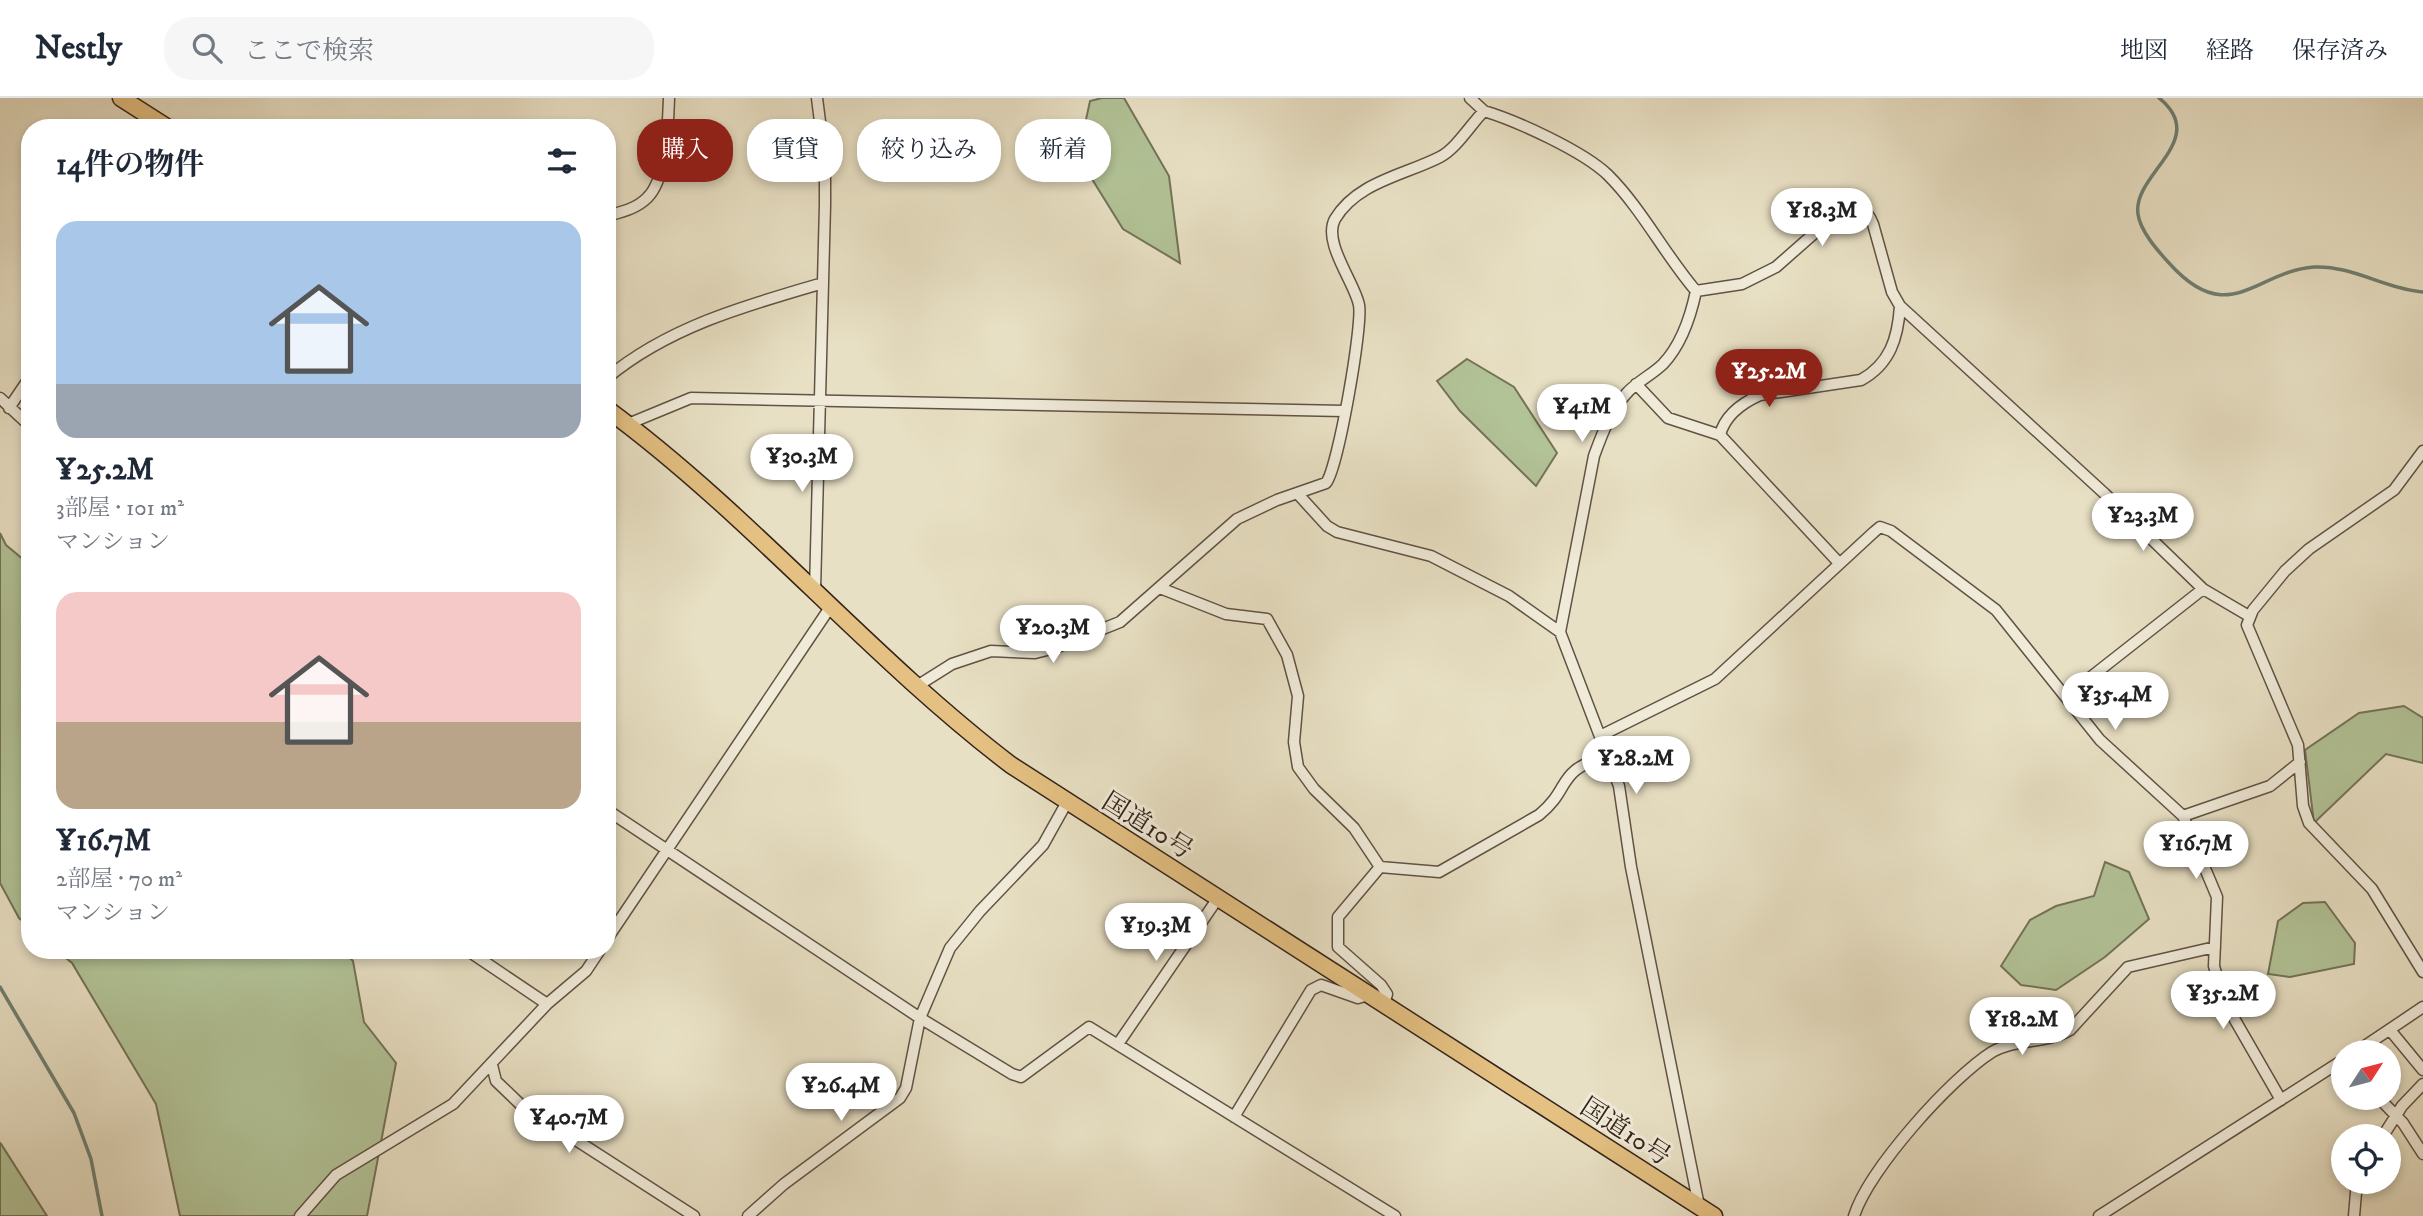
<!DOCTYPE html>
<html lang="ja">
<meta charset="utf-8">
<style>
body{margin:0;font-family:"IM FELL DW Pica","Noto Serif JP",serif;background:#f6f6f7;color:#1f2937;height:100vh;display:flex;flex-direction:column;font-size:26px;white-space:nowrap}
*{box-sizing:border-box;margin:0}
p{font-size:23px;color:#747a83}
.icon{flex:none;width:38px;height:38px;fill:none;stroke:currentColor;stroke-width:2;stroke-linecap:round;stroke-linejoin:round}
.map{position:relative;flex:1;overflow:hidden}
.side{position:absolute;left:21px;top:21px;width:595px;height:840px;display:flex;flex-direction:column;background:#fff;border-radius:28px;box-shadow:0 4px 10px #0003}
.side>*{flex:none}
.hud{position:absolute;left:637px;top:21px;width:665px;height:63px;display:flex;gap:14px}
.needle{width:46px;rotate:54deg}
.tools{position:absolute;left:2331px;top:942px;display:grid;gap:14px}
.tools a{display:grid;place-items:center;width:70px;height:70px;border-radius:50%;background:#fff;box-shadow:0 4px 10px #0003;font-size:35px}
.price{position:absolute;translate:-50% -60px;padding:0 16px;border-radius:24px;background:#fff;color:#222;font-size:23px;line-height:46px;filter:drop-shadow(0 2px 4px #0008)}
.price::after{content:'';position:absolute;left:50%;top:42px;width:21px;height:16px;margin-left:-10px;background:inherit;clip-path:polygon(0 0,100% 0,50% 100%)}
.price.current{background:#8f2418;color:#fff}
ul{padding:0;list-style:none}
li{display:grid;align-content:center;gap:14px;height:371px;padding:0 35px}
li span{display:grid;place-items:center;height:217px;border-radius:21px;color:#555}
li>.icon{margin-inline-start:auto}
span .icon{width:126px;height:126px;fill:#fffc;stroke-width:1}
li b{font-size:30px}
h2{display:flex;justify-content:space-between;align-items:center;height:84px;padding:0 35px;font-size:30px}
.chip{padding:0 24px;border-radius:28px;background:#fff;box-shadow:0 4px 10px #0003;font-size:24px;line-height:63px}
.chip.current{background:#8f2418;color:#fff}
header{display:flex;align-items:center;gap:42px;box-sizing:border-box;height:98px;padding:0 35px;background:#fff;border-bottom:2px solid #e0e1e3}
header strong{font-size:33px}
nav{display:flex;gap:38px;margin-inline-start:auto;font-size:24px}
.search{width:490px;height:63px;background:#f6f6f7;display:flex;align-items:center;gap:18px;box-sizing:border-box;padding:0 24px;border-radius:28px;color:#747a83;font-size:26px}
.map>svg:first-child{display:block}
</style>
<header>
<strong>Nestly</strong>
<div class="search"><svg class="icon" aria-label="search" viewBox="0 0 24 24"><circle cx="10" cy="10" r="6"/><path d="M15 15l6 6"/></svg>ここで検索</div>
<nav><a>地図</a><a>経路</a><a>保存済み</a></nav>
</header>
<div class="map">
<svg width="2423" height="1118" viewBox="0 0 2423 1118">
<rect width="100%" height="100%" fill="#e8e0c4"/>
<filter id="stains"><feTurbulence type="fractalNoise" baseFrequency=".00286" numOctaves="4"/><feColorMatrix values="0 0 0 0 .2 0 0 0 0 .09 0 0 0 0 .02 0 0 0 .5 -.17"/></filter>
<radialGradient id="worn" r=".72"><stop offset=".6" stop-color="#630" stop-opacity="0"/><stop offset="1" stop-color="#630" stop-opacity=".3"/></radialGradient>
<path fill="#b2c397" stroke="#737359" stroke-width="2" d="M1102 0H1124L1169 78 1180 165 1123 131 1092 81 1082 40 1090 3Z
M1467 261 1514 289 1557 355 1536 388 1460 313 1437 283Z
M0 435 6 447 30 467V829L19 820 0 785Z
M2404 608 2423 620V665L2386 656 2314 725 2305 652 2359 615Z
M2105 764 2129 774 2149 821 2105 859 2056 892 2021 887 2001 868 2030 822 2056 808 2094 798Z
M2325 804 2355 845 2354 866 2290 879 2268 876 2278 823 2303 805Z
M56 852H342L353 863 364 924 396 965 367 1118H180L156 1006 72 865Z
M0 1045 1 1046 47 1118H0Z"/>
<g fill="none" stroke-linecap="round" stroke-linejoin="round">
<path stroke="#708073" stroke-width="3.5" d="M2159 0C2211 42 2132 76 2138 116 2140 133 2158 153 2169 165 2229 232 2256 173 2314 169 2351 167 2386 191 2423 194
M0 889 74 1015 91 1061 102 1118"/>
<defs>
<path id="minor" d="M1470 0 1484 13C1517 23 1583 53 1608 77 1642 111 1665 157 1696 193
M607 118C621 114 636 111 647 100 667 81 668 26 669 0
M1696 193C1691 217 1681 247 1663 266 1652 277 1636 284 1626 296 1610 314 1602 336 1594 358L1560 534 1619 688 1631 769 1699 1108
M1696 193 1742 186 1776 169 1843 110C1859 106 1867 111 1873 126L1892 194 1900 208 2105 396 2203 491 2249 518
M607 280C668 229 747 207 823 185
M1636 286 1668 320 1720 337
M0 300 30 328
M9 310 30 279
M628 326 691 300 1344 313
M2423 353 2394 392 2309 451 2285 473 2253 512 2247 527 2298 647 2303 708 2309 725 2372 791 2423 874
M1297 395 1327 428 1337 434 1431 458 1509 498 1560 534
M1839 465 1720 337C1725 317 1742 305 1760 297L1861 282C1890 266 1898 240 1900 208
M1160 490 1226 516 1267 521 1287 557 1298 598 1294 644 1298 669 1314 691 1354 730 1380 769 1439 774 1539 717C1574 688 1553 674 1609 657
M815 492 825 107V63L817 0
M917 588 952 566 991 553 1035 555 1055 550 1120 524 1237 421 1277 402 1326 385C1338 370 1363 227 1359 207 1355 185 1322 144 1335 121 1357 84 1405 77 1440 59 1456 51 1471 26 1484 13
M2068 597 2203 491
M1602 637 1715 581 1874 434 1880 429 1891 433 1996 512 2100 642 2183 718 2217 799 2214 868 2220 889 2235 922 2281 1002
M607 712 920 920 1012 976 1021 979 1089 929 1395 1118
M2183 718 2270 688 2300 664
M1380 769 1338 819V849L1381 887 1387 896 1384 907
M607 841 831 508
M467 852 547 906
M2390 932 2423 972
M1118 946 1218 800
M2356 954 2423 909
M492 967 496 983 520 1006 694 1118
M2378 999 2403 1025 2423 1056
M1234 1019 1311 892 1321 887 1358 900 1368 897
M2383 1038 2402 1008 2423 986
M300 1118 336 1077 453 1006 547 906 586 873 600 852
M748 1118 784 1086 900 1000 906 990 920 920 950 850 980 813 1043 747 1067 704
M1854 1118C1869 1071 1951 980 1992 954 2016 940 2046 946 2070 932L2128 869 2215 849
M2099 1118 2343 962
M2354 1118 2357 1083"/>
<path id="trunk" d="M121 0 168 30
M607 311C752 418 868 558 1011 667L1714 1118"/>
</defs>
<use href="#minor" stroke="#615245" stroke-width="13"/>
<use href="#trunk" stroke="#34231b" stroke-width="19"/>
<use href="#minor" stroke="#f0ebd9" stroke-width="10"/>
<use href="#trunk" stroke="#e4c082" stroke-width="16"/>
</g>
<g text-anchor="middle" stroke-width="6" stroke-linejoin="round" paint-order="stroke">
<g font-size="26" fill="#34231b" stroke="#f0ebd9">
<text transform="translate(1148 727) rotate(32)" y="9">国道10号</text>
<text transform="translate(1626 1033) rotate(33)" y="9">国道10号</text>
</g>
</g>
<rect width="100%" height="100%" filter="url(#stains)"/>
<rect width="100%" height="100%" fill="url(#worn)"/>
</svg>
<div class="tools">
<a><svg class="needle" viewBox="-14 -14 28 28"><path d="M0-13l5 13h-10z" fill="#e53935"/><path d="M0 13l5-13h-10z" fill="#747a83"/></svg></a>
<a><svg class="icon" aria-label="locate" viewBox="0 0 24 24"><circle cx="12" cy="12" r="6"/><path d="M12 2v4M12 18v4M2 12h4M18 12h4"/></svg></a>
</div>
<b class="price" style="left:1822px;top:150px">¥18.3M</b>
<b class="price current" style="left:1769px;top:311px">¥25.2M</b>
<b class="price" style="left:1582px;top:346px">¥41M</b>
<b class="price" style="left:802px;top:396px">¥30.3M</b>
<b class="price" style="left:2143px;top:455px">¥23.3M</b>
<b class="price" style="left:1053px;top:567px">¥20.3M</b>
<b class="price" style="left:2115px;top:634px">¥35.4M</b>
<b class="price" style="left:1636px;top:698px">¥28.2M</b>
<b class="price" style="left:2196px;top:783px">¥16.7M</b>
<b class="price" style="left:1156px;top:865px">¥19.3M</b>
<b class="price" style="left:2223px;top:933px">¥35.2M</b>
<b class="price" style="left:2022px;top:959px">¥18.2M</b>
<b class="price" style="left:841px;top:1025px">¥26.4M</b>
<b class="price" style="left:569px;top:1057px">¥40.7M</b>
<div class="hud">
<a class="chip current">購入</a>
<a class="chip">賃貸</a>
<a class="chip">絞り込み</a>
<a class="chip">新着</a>
</div>
<section class="side">
<h2>14件の物件<svg class="icon" aria-label="filters" viewBox="0 0 24 24"><path d="M4 7h16M4 17h16"/><circle cx="9" cy="7" r="2"/><circle cx="15" cy="17" r="2"/></svg></h2>
<ul>
<li><span style="background:linear-gradient(#a9c7e8 75%,#9aa5b1 0)"><svg class="icon" aria-label="home" viewBox="0 0 24 24"><path d="M3 11l9-7 9 7M6 9v11h12V9"/></svg></span><div><b>¥25.2M</b><p>3部屋 · 101 m²</p><p>マンション</p></div></li>
<li><span style="background:linear-gradient(#f6c9c9 60%,#b9a48a 0)"><svg class="icon" aria-label="home" viewBox="0 0 24 24"><path d="M3 11l9-7 9 7M6 9v11h12V9"/></svg></span><div><b>¥16.7M</b><p>2部屋 · 70 m²</p><p>マンション</p></div></li>
</ul>
</section>
</div>
